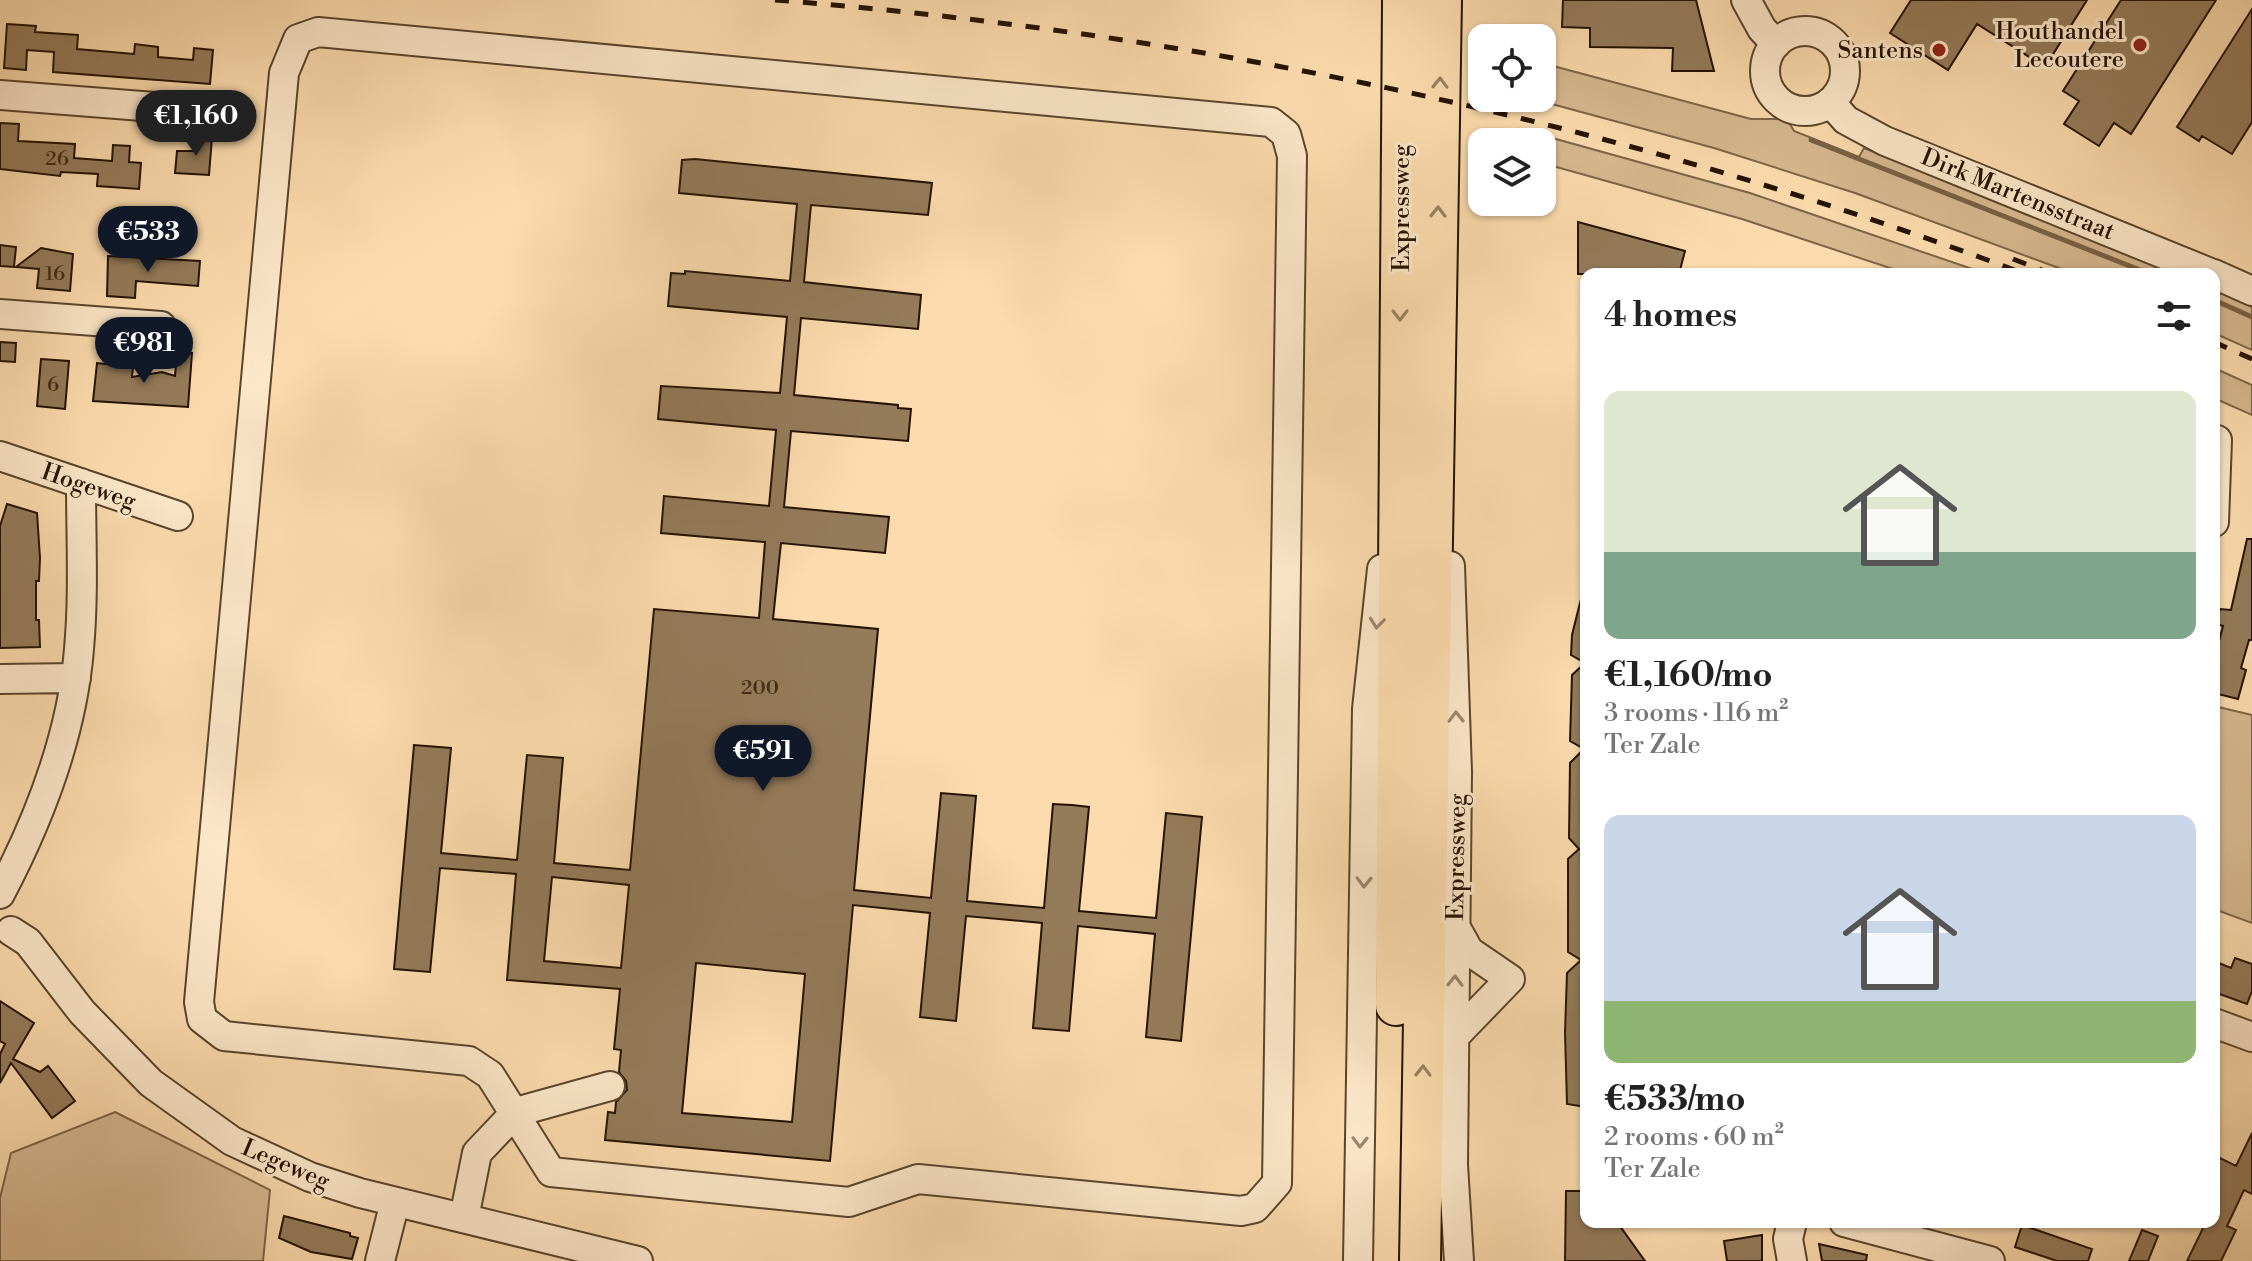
<!DOCTYPE html>
<meta charset="utf-8">
<style>
body{margin:0;font-family:"Libre Bodoni",serif;background:#f6f6f6;color:#222;height:100vh;display:flex;flex-direction:column;font-size:30px;white-space:nowrap}
*{box-sizing:border-box;margin:0}
p{font-size:26px;color:#767676}
.icon{flex:none;width:44px;height:44px;fill:none;stroke:currentColor;stroke-width:2;stroke-linecap:round;stroke-linejoin:round}
.map{position:relative;flex:1;overflow:hidden}
.details{position:absolute;left:1580px;top:268px;width:640px;height:960px;display:flex;flex-direction:column;background:#fff;border-radius:16px;box-shadow:0 2px 6px #0004}
.details>*{flex:none}
.tools{position:absolute;left:1468px;top:24px;display:grid;gap:16px}
.tools a{display:grid;place-items:center;width:88px;height:88px;border-radius:16px;background:#fff;box-shadow:0 2px 6px #0004;font-size:40px}
.price{position:absolute;translate:-50% -68px;padding:0 18px;border-radius:28px;background:#111827;color:#fff;font-size:26px;line-height:52px;filter:drop-shadow(0 2px 4px #0008)}
.price::after{content:'';position:absolute;left:50%;top:48px;width:24px;height:18px;margin-left:-12px;background:inherit;clip-path:polygon(0 0,100% 0,50% 100%)}
.price.current{background:#222;color:#fff}
ul{padding:0;list-style:none}
li{display:grid;align-content:center;gap:16px;height:424px;padding:0 24px}
li span{display:grid;place-items:center;height:248px;border-radius:16px;color:#555}
li>.icon{margin-inline-start:auto}
span .icon{width:144px;height:144px;fill:#fffc;stroke-width:1}
li b{font-size:34px}
h2{display:flex;justify-content:space-between;align-items:center;height:96px;padding:0 24px;font-size:34px}
.map>svg:first-child{display:block}
</style>
<div class="map">
<svg width="2252" height="1261" viewBox="0 0 2252 1261">
<rect width="100%" height="100%" fill="#fcdcae"/>
<filter id="stains"><feTurbulence type="fractalNoise" baseFrequency=".0025" numOctaves="4"/><feColorMatrix values="0 0 0 0 .2 0 0 0 0 .09 0 0 0 0 .02 0 0 0 .5 -.17"/></filter>
<radialGradient id="worn" r=".72"><stop offset=".6" stop-color="#630" stop-opacity="0"/><stop offset="1" stop-color="#630" stop-opacity=".3"/></radialGradient>
<path fill="#d7b990" stroke="#7e6548" stroke-width="2" d="M1542 63 1751 119H1787L1794 131 1859 157 1864 148 2178 274H2075L1855 193 1714 148 1548 103 1534 98H1542Z
M1520 129 1750 193 1987 274H1908L1742 219 1542 163V142H1517Z
M2214 289 2252 307V350L2214 333Z
M2214 368 2252 385V415L2214 398Z
M2214 706 2252 715V923L2214 909Z
M115 1112 270 1190 263 1261H0V1198L11 1153Z"/>
<g fill="none" stroke-linecap="round" stroke-linejoin="round">
<path stroke="#7a6145" stroke-width="5" d="M1811 140 2150 274
M2214 300 2252 317"/>
</g>
<path fill="#947b5a" stroke="#241100" stroke-width="2" fill-rule="evenodd" d="M1563 0H1696L1714 71H1672L1673 48 1590 47V28L1562 27Z
M1911 0H2087L2045 67 1977 24 1948 70 1890 33Z
M2121 0H2216L2131 134 2114 123 2099 146 2064 124 2079 101 2063 91Z
M2252 9V122L2232 154 2202 136 2199 141 2177 127Z
M7 24 36 26 35 32 78 35 77 49 134 54 135 44 158 47V57L193 60 194 48 213 50 210 84 53 72 54 52 27 50 26 70 4 68Z
M0 123 19 124 18 141 75 144 74 158 112 161 113 145 130 146 129 162 141 163 139 189 97 186 98 174 61 172 60 176 0 169Z
M196 136 212 137 209 175 175 173 177 151H195Z
M695 159 932 183 928 215 811 205 804 282 921 295 918 329 801 318 794 395 898 405V408L911 409 908 441 791 431 784 507 889 517 885 553 781 543 773 619 878 629 854 890 931 898 941 793 976 796 967 901 1044 908 1053 804 1072 805 1089 807 1079 911 1156 918 1166 813 1202 817 1181 1041 1146 1037 1155 934 1078 926 1069 1031 1033 1028 1042 923 966 916 956 1021 920 1017 930 913 853 905 830 1161 605 1140 608 1112 615 1113 616 1102 627 1090 626 1081 619 1072 621 1050 614 1049 620 989 507 980 516 874 440 868 430 972 394 969 414 745 451 748 441 853 517 860 527 755 563 758 554 863 630 870 654 609 759 618 765 542 661 533 664 496 769 506 776 430 658 419 661 386 780 393 787 317 668 306 671 273 685 274V271L790 281 797 204 679 193 682 160ZM552 877 629 885 621 968 544 961ZM696 963 805 974 792 1122 682 1113Z
M1578 222 1685 251 1679 274H1578Z
M0 245 16 247 14 267 0 266Z
M41 248 73 254 70 291 37 288 39 269 16 267Z
M108 256 200 261 198 286 136 281 135 298 107 296Z
M0 342 16 343 15 362 0 361Z
M177 352 192 353 188 407 93 401 97 363 133 367 132 377 162 372 175 376Z
M41 359 69 361 65 409 37 406Z
M7 504 37 513 40 558 39 581H36V620H39L40 647 0 648V526Z
M2247 539H2252V640H2249L2241 668 2246 670 2238 699 2214 693V660L2223 626 2216 624 2220 609 2231 610Z
M1581 599 1586 600V1107L1567 1104 1565 1032 1567 973 1581 960 1568 952V859L1579 849 1569 838 1570 763 1584 749 1570 741 1572 675 1585 663 1571 655 1572 635Z
M2235 958 2252 964V991L2247 1004 2214 992V961L2231 968Z
M0 1001 34 1023 13 1059 40 1072 48 1066 75 1101 52 1118 11 1063 0 1083V1054L5 1044 0 1041Z
M2252 1133V1194L2244 1190 2227 1226 2236 1230 2221 1261H2187L2206 1222H2214V1155L2236 1166Z
M1566 1191H1586V1222H1617L1645 1261H1565Z
M284 1216 350 1233V1236L358 1238 352 1259 311 1252 279 1238Z
M2022 1225 2092 1249 2088 1261H2057L2015 1247Z
M2142 1230 2158 1236 2148 1261H2129Z
M1762 1235V1261H1727L1724 1241Z
M1819 1244 1867 1255 1866 1261H1822Z"/>
<g fill="none" stroke-linecap="round" stroke-linejoin="round">
<defs>
<path id="minor" d="M1746 0 1762 29 1776 44
M1765 71a40 40 0 1 1 80 0a40 40 0 1 1-80 0Z
M318 32 1271 122 1286 134 1292 156 1277 1183 1255 1208 1241 1211 918 1179 849 1202 551 1172 490 1075 469 1061 224 1036 202 1019 199 1002 284 73 298 39Z
M0 95 168 108
M1830 102 1846 120 1885 141 2213 274
M2214 274 2252 291
M0 314 161 326
M0 456 178 516
M2214 522 2217 440
M1450 566 1457 772 1453 1165 1459 1261
M0 679 76 678
M0 894C40 818 72 736 79 649 84 594 81 538 81 483
M11 931 28 942 82 1012 151 1083 232 1141 310 1177 360 1193 638 1261
M2214 1023 2252 1037
M1454 1037 1510 979 1469 951 1455 926
M464 1218 477 1153 516 1112 610 1086
M1792 1222 1788 1239 1792 1261
M1844 1222 1990 1261
M380 1261 395 1202
M1358 1261 1367 709 1382 569"/>
<path id="highway" d="M1396 1005 1403 0
M1420 1261 1441 0"/>
</defs>
<use href="#minor" stroke="#5a442c" stroke-width="32"/>
<use href="#highway" stroke="#241100" stroke-width="44"/>
<use href="#minor" stroke="#fde8ca" stroke-width="28"/>
<use href="#highway" stroke="#fcdcae" stroke-width="40"/>
<path stroke="#241100" stroke-width="5" stroke-dasharray="14 14" stroke-linecap="butt" d="M775 0C1204 34 1622 122 2025 274
M2013 259 2052 274
M2214 342 2252 359"/>
</g>
<defs><path id="oneway-chevron" d="M-2-3.5L2.5 0L-2 3.5" fill="none" stroke-width="1.6" stroke-linecap="round" stroke-linejoin="round" transform="scale(2)"/></defs>
<g stroke="#9b8160">
<use href="#oneway-chevron" transform="translate(1440 83) rotate(-89)"/>
<use href="#oneway-chevron" transform="translate(1438 212) rotate(-89)"/>
<use href="#oneway-chevron" transform="translate(1400 315) rotate(90)"/>
<use href="#oneway-chevron" transform="translate(1423 1071) rotate(-89)"/>
</g>
<g stroke="#9b876f">
<use href="#oneway-chevron" transform="translate(1377 623) rotate(96)"/>
<use href="#oneway-chevron" transform="translate(1456 717) rotate(-91)"/>
<use href="#oneway-chevron" transform="translate(1364 882) rotate(91)"/>
<use href="#oneway-chevron" transform="translate(1455 981) rotate(-89)"/>
<use href="#oneway-chevron" transform="translate(1360 1142) rotate(91)"/>
</g>
<g fill="#8f2418" stroke="#fde8ca" stroke-width="3">
<circle cx="2140" cy="45" r="8"/>
<circle cx="1939" cy="50" r="8"/>
</g>
<g text-anchor="middle" stroke-width="6" stroke-linejoin="round" paint-order="stroke">
<g font-size="20" fill="#402c16">
<text x="57" y="165">26</text>
<text x="55" y="280">16</text>
<text x="53" y="391">6</text>
<text x="760" y="694">200</text>
</g>
<g font-size="24" fill="#241100" stroke="#fde8ca" text-anchor="end">
<text x="2124" y="39">Houthandel<tspan x="2124" dy="28">Lecoutere</tspan></text>
<text x="1923" y="58">Santens</text>
</g>
<g font-size="24" fill="#241100" stroke="#fde8ca">
<text transform="translate(2018 194) rotate(22)" y="8">Dirk Martensstraat</text>
<text transform="translate(1401 208) rotate(-90)" y="8">Expressweg</text>
<text transform="translate(89 486) rotate(19)" y="8">Hogeweg</text>
<text transform="translate(1456 857) rotate(-89)" y="8">Expressweg</text>
<text transform="translate(286 1164) rotate(23)" y="8">Legeweg</text>
</g>
</g>
<rect width="100%" height="100%" filter="url(#stains)"/>
<rect width="100%" height="100%" fill="url(#worn)"/>
</svg>
<div class="tools">
<a><svg class="icon" aria-label="locate" viewBox="0 0 24 24"><circle cx="12" cy="12" r="6"/><path d="M12 2v4M12 18v4M2 12h4M18 12h4"/></svg></a>
<a><svg class="icon" aria-label="layers" viewBox="0 0 24 24"><path d="M12 4l9 5-9 5-9-5zM3 14l9 5 9-5"/></svg></a>
</div>
<b class="price current" style="left:196px;top:158px">€1,160</b>
<b class="price" style="left:148px;top:274px">€533</b>
<b class="price" style="left:144px;top:385px">€981</b>
<b class="price" style="left:763px;top:793px">€591</b>
<section class="details">
<h2>4 homes<svg class="icon" aria-label="filters" viewBox="0 0 24 24"><path d="M4 7h16M4 17h16"/><circle cx="9" cy="7" r="2"/><circle cx="15" cy="17" r="2"/></svg></h2>
<ul>
<li><span style="background:linear-gradient(#dfe7d0 65%,#7fa58c 0)"><svg class="icon" aria-label="home" viewBox="0 0 24 24"><path d="M3 11l9-7 9 7M6 9v11h12V9"/></svg></span><div><b>€1,160/mo</b><p>3 rooms · 116 m²</p><p>Ter Zale</p></div></li>
<li><span style="background:linear-gradient(#c9d6e8 75%,#8fb573 0)"><svg class="icon" aria-label="home" viewBox="0 0 24 24"><path d="M3 11l9-7 9 7M6 9v11h12V9"/></svg></span><div><b>€533/mo</b><p>2 rooms · 60 m²</p><p>Ter Zale</p></div></li>
</ul>
</section>
</div>
